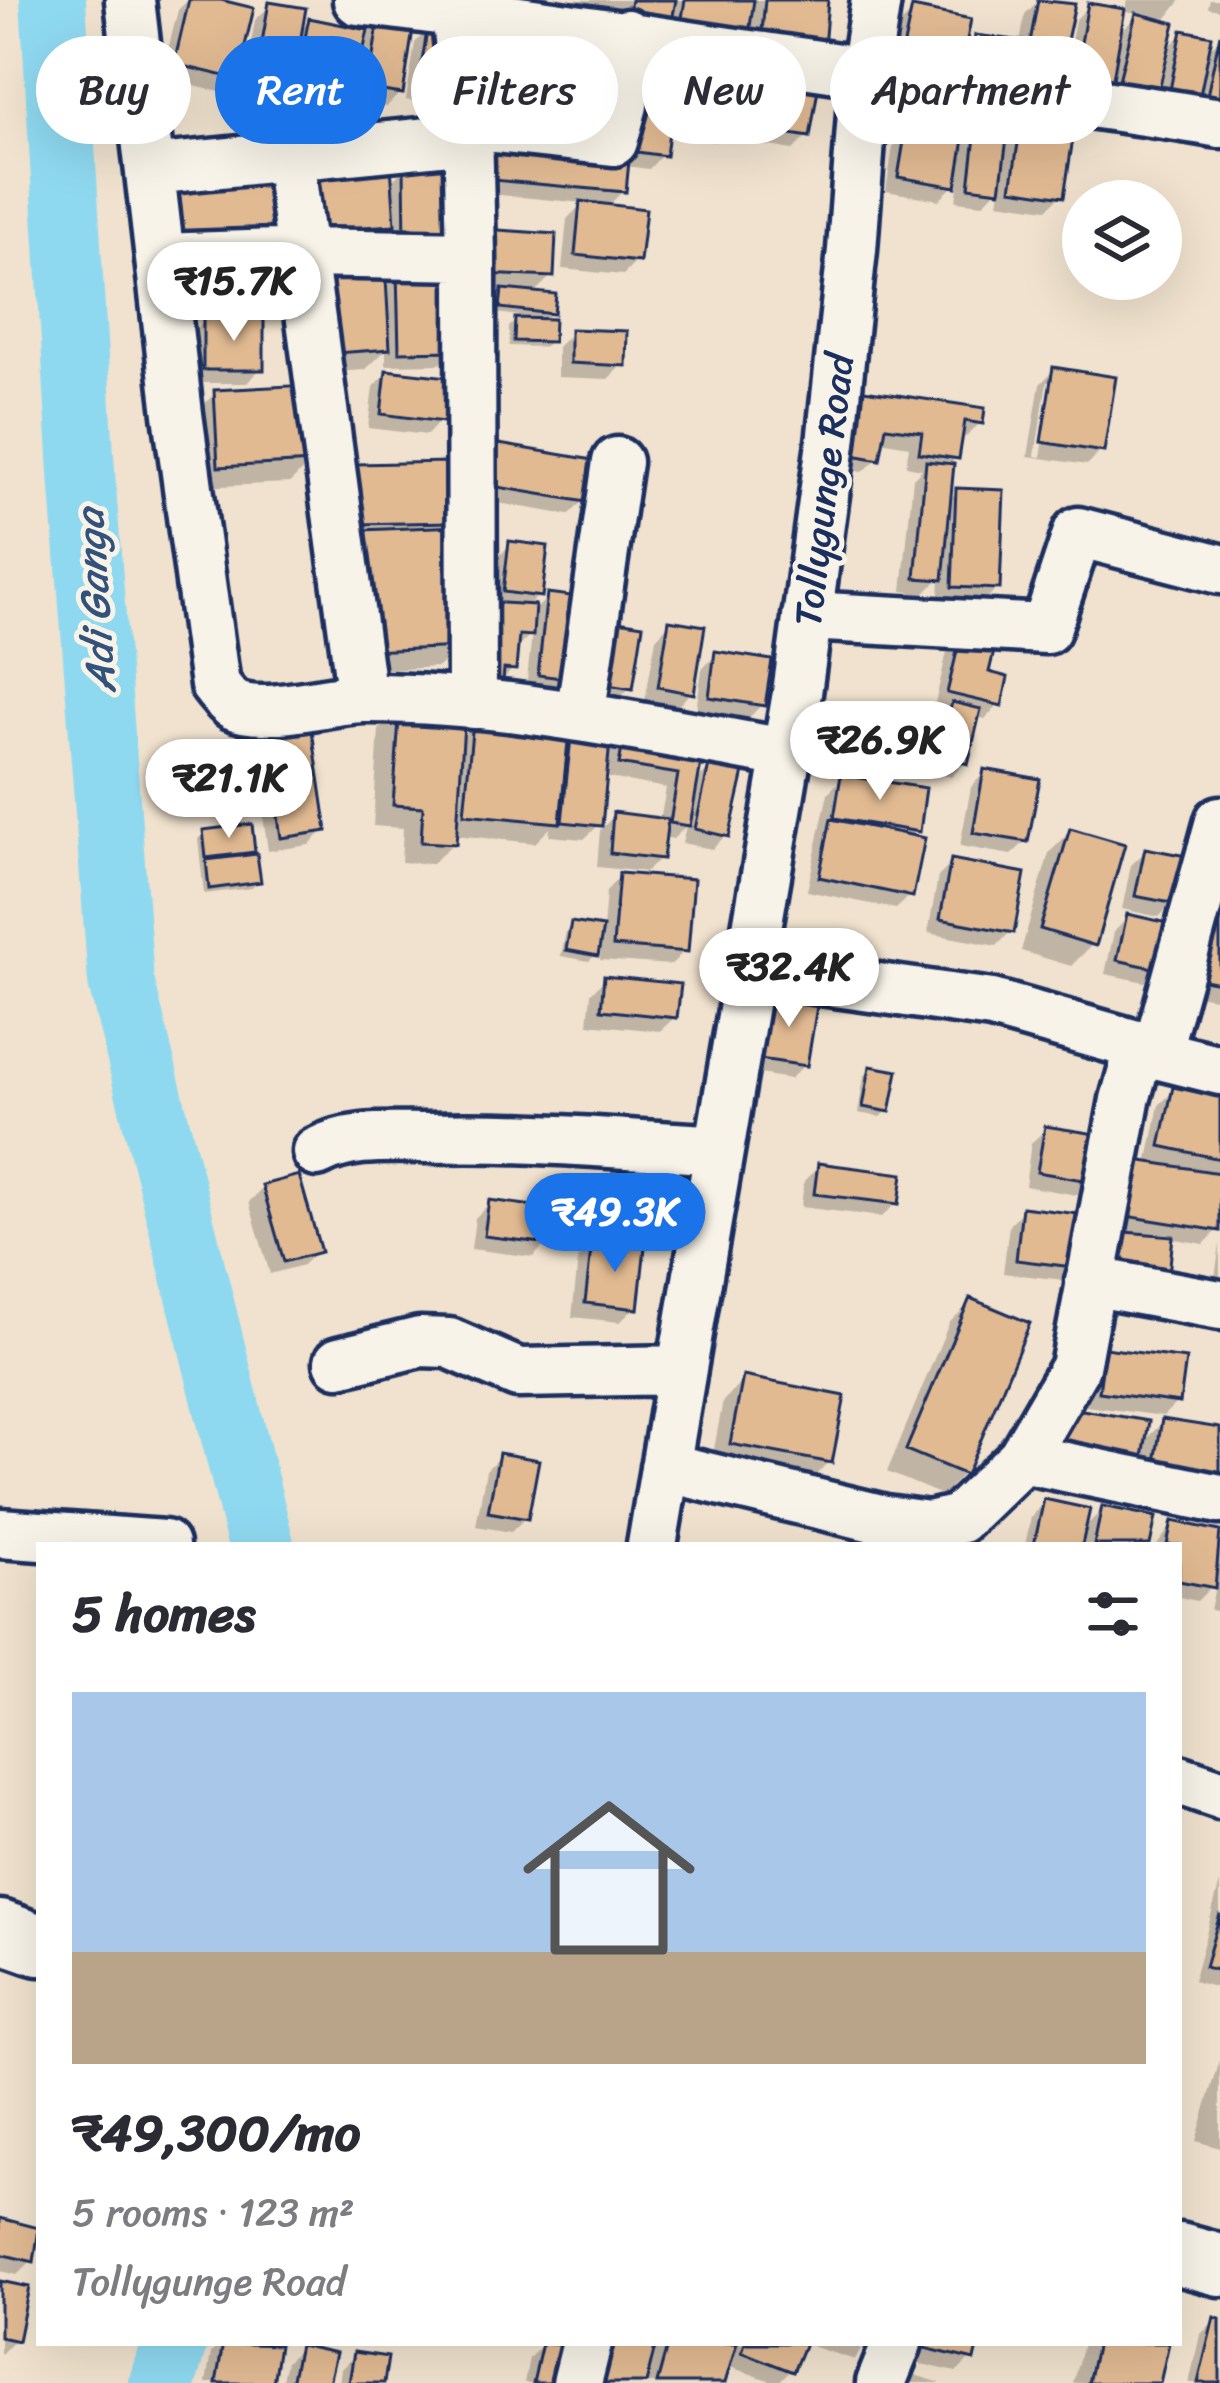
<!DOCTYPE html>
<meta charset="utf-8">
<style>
body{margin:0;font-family:Sriracha,sans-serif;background:#f2f2f3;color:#2b2b33;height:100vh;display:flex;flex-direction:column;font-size:45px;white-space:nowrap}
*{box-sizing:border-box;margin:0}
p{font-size:39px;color:#7c7c81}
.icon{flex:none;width:66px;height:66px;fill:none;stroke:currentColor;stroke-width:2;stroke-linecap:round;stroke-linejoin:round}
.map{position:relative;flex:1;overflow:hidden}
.side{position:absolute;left:36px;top:1542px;width:1146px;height:804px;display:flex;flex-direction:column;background:#fff;border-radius:0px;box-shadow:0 12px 48px #0002}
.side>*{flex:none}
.guide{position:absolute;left:36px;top:36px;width:1149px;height:108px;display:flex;gap:24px}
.tools{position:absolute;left:1062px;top:180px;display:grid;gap:24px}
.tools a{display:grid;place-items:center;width:120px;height:120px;border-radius:50%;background:#fff;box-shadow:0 12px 48px #0002;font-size:60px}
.price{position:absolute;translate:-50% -102px;padding:0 27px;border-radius:42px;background:#fff;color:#222;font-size:39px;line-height:78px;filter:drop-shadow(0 3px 6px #0008)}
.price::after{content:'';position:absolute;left:50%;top:72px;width:36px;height:27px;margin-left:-18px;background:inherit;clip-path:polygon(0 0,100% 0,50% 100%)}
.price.on{background:#1a73e8;color:#fff}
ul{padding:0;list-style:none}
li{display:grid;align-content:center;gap:24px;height:636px;padding:0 36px}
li+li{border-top:3px solid #e1e1e2}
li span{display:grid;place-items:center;height:372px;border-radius:0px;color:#555}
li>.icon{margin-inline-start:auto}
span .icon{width:216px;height:216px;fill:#fffc;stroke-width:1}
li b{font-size:51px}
h2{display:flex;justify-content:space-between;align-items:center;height:144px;padding:0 36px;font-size:51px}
.chip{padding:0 42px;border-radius:54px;background:#fff;box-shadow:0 12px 48px #0002;font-size:42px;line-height:108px}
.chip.on{background:#1a73e8;color:#fff}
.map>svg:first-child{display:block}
</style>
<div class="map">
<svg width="1220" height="2383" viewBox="0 0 1220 2383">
<rect width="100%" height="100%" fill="#f0e2ce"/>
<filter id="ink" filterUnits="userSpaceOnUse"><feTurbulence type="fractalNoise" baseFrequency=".00833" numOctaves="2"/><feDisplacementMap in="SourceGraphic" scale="24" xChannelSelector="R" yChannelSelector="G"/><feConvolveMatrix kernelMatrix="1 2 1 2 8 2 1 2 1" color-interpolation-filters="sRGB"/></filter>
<g filter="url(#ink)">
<path fill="#0003" fill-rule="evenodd" d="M188 0H208L235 78 220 92 161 78 178 10Z
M506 0H825L821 46Z
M1039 0 1072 6 1055 80 889 72 899 25 913 11 961 53 977 38 1020 43 1025 14Z
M1128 0H1181L1163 23 1165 51 1183 33 1205 53 1220 38V130L1061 96 1075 20 1089 6 1118 35 1138 14 1125 12Z
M1210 0H1220V10L1208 8Z
M270 6 299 32 310 21 368 33 380 20 400 93 386 107 356 103 361 68 341 88 291 77 276 97 243 91 255 20Z
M429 28 444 90 430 104 406 100 415 43Z
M580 48 618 54 554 141 565 63Z
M675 60 663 154 649 169 625 166 623 191 607 207 637 261 623 275 562 269 567 219 583 203 479 193 482 166 496 151Z
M695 63 729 127 715 142 672 136 680 77Z
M762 76 807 136 793 150 739 141 747 91Z
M912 102 963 124 981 107 1004 139 1023 120 1061 195 1047 209 998 202 1001 185 983 204 956 201 959 180 939 200 886 191 898 116Z
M405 168H443L392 261 391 225 377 239 302 243 389 184Z
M472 247 551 276 532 295 551 313 542 322 550 341 544 347 509 346V327L521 316 495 313 497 298 506 289 470 287Z
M398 274 454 350 440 364 386 365V350L365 370 302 374Z
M204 320 261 368 247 383H190V335Z
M572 332 623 364 608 379 557 377V347Z
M1054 370 1101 451 1087 465 1028 456 1040 384ZM1047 382H1054L1041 457 1035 456Z
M387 373 441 420 427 435 368 428 373 387Z
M215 393 311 461 290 483 197 487 194 415Z
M843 406 980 423 966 437 960 436 956 457 951 463 947 501 957 492 997 588 983 602 902 600 910 592 902 591 913 478 922 469 906 466 909 446 880 441 878 458 863 472 834 468ZM940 578 939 597 923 595Z
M500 448 583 501 569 515 480 500 486 462Z
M358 466 447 521 438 530 460 646 438 667 348 672 343 481Z
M510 545 539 595 526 608 532 613 548 597 630 687 616 702 526 689 532 633 515 650 514 668 500 682 490 604 496 559Z
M670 623 691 692 677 707 645 701 656 638Z
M962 638 999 704 985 719 976 717 965 763 951 777 927 771 938 719 947 710 934 707 947 652Z
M716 655 762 704 748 719 696 711 702 669Z
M401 708 460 739 474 724 570 734 606 756 626 736 694 784 710 768 726 835 712 849 682 843 686 826 673 839 663 837 660 858 646 872 597 867 600 830 615 815 660 821 666 788 604 777 599 825 584 839 549 836 550 828 535 843 454 835 453 843 432 864 401 862 403 828 373 826 379 729Z
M268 739 324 830 309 845 268 851 254 753Z
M985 772 1026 841 1011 855 960 846 971 787Z
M842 778 917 830 909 838 910 895 896 909 807 891 828 793Z
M1071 831 1093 944 1071 966 1021 951 1049 853Z
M204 833 252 851 245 858 258 881 252 888 204 894 198 839Z
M1146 851 1173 903 1159 917 1122 909 1131 865Z
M952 863 1011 931 997 946 928 933 938 877Z
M620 876 685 950 671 965 600 960 601 949 589 961 561 956 566 931 572 925 603 930 606 891Z
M1128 917 1159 968 1145 982 1105 974 1114 932Z
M1220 924V999L1180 992Z
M605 979 675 1017 660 1031 588 1024 591 993Z
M773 996 804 1065 790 1079 748 1072 758 1010Z
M871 1070 888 1110 881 1117 858 1113 864 1076Z
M1174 1091 1220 1100V1228L1204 1244 1169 1238 1109 1284 1112 1249 1129 1232 1107 1229 1147 1165 1159 1105Z
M1046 1129 1092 1180 1077 1195 1025 1186 1031 1143Z
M819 1166 897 1202 882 1217 801 1207 804 1181Z
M263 1188 317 1251 303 1265 270 1274 249 1202Z
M490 1203 547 1243 533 1257 471 1249 475 1218Z
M1023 1210 1078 1266 1064 1280 1003 1273 1009 1225Z
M593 1244 635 1308 620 1322 572 1317 578 1259Z
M1220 1244V1298L1212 1297Z
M971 1302 963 1474 942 1495 887 1472 949 1323Z
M1106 1351 1177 1402 1163 1416 1086 1406 1092 1366Z
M744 1380 829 1462 807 1484 711 1465 723 1401Z
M1163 1422 1220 1431V1487L1049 1476 1057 1425 1142 1443Z
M500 1456 525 1518 511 1532 476 1526 486 1470Z
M1045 1502 1083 1529 1103 1509 1147 1545H1025L1031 1517Z
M1173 1524 1220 1534V1612L1210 1610 1216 1582 1197 1601 1179 1597V1545H1157Z
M1220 1883V1986L1218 1988 1193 1981Z
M1220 2060V2148L1196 2141Z
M0 2221 31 2261 17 2275 0 2271Z
M0 2284 15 2339 1 2354 0 2353Z
M1215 2320 1220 2322V2383H1189L1200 2335Z
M221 2343 276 2347 270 2383H206L211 2353Z
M598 2343H865L855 2360 801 2343 790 2370 778 2383 727 2366 722 2383H608Z
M911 2343H975L971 2358 957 2372 907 2361Z
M1083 2343H1166L1157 2383H1073Z
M543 2344 558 2383H524L529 2358Z
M300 2348 326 2383H281L286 2362Z
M355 2355 381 2383H339L341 2369Z
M895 2369 941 2383H881Z"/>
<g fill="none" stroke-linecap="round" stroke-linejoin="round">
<path stroke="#8fd9f0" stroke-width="66" d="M53 0 83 488 121 981 261 1545
M162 2383 174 2343"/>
</g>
<path fill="#e1ba92" stroke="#1b2f5e" stroke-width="3" d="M189 0H221L254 8 237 79 174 64Z
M631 0H676L671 26 628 18Z
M685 0H754L748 40 680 30Z
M765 0H828L824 48 761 42Z
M1038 0 1075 4 1058 81 1024 74Z
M269 2 306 8 293 84 256 77Z
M1088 3 1125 9 1111 90 1074 83Z
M912 7 971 19 961 71 901 58Z
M1136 13 1175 23 1157 98 1117 88Z
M379 17 414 23 403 94 368 89Z
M309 18 368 30 358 75 300 63Z
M428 25 456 30 447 91 418 86Z
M1182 30 1212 36 1197 110 1167 105Z
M1220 34V114L1204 110Z
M975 35 1025 41 1021 74 972 67Z
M579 45 622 52 610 134 567 128Z
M636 52 678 58 666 156 623 150Z
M694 60 741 67 732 129 684 122Z
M761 73 819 83 810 137 751 128Z
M911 99 969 109 956 187 898 177Z
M979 103 1011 108 1000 191 969 187Z
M1022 117 1075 125 1064 197 1011 189Z
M495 148 629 161 626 192 492 180Z
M391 165 395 225 315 230 311 171Z
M404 165H446L447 247 405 248Z
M169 180H281V232H169Z
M580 201 646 209 640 262 575 255Z
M485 229 556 234 554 277 483 274Z
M385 261 390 349 323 354 318 264Z
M455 269 457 351 399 352 397 271Z
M502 289 556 294 554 314 500 308Z
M203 317H264V370H203Z
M515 318 554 319 553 342 514 341Z
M570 329 627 331 626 366 570 363Z
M1053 367 1116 377 1104 452 1041 442Z
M386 370 449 377 444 422 381 414Z
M310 385 314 462 218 467 214 390Z
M857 389 985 408 983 424 965 421 959 459 919 453 922 432 886 427 880 460 847 454Z
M499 444 593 460 586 502 492 486Z
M926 461 954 464 943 580 915 578Z
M448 462 450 522 357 524 356 464Z
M956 488 1004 490 1000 589 952 587Z
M458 526 463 647 368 651 362 530Z
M509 541 548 546 542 597 503 592Z
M547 593 587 598 578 680 538 675Z
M488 602 535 605 533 636 519 635 516 670 504 669 502 692 482 691Z
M599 618 643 625 633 689 589 682Z
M669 620 705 626 694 694 658 687Z
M961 635 996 643 989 672 1008 677 1002 706 947 693Z
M715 651 772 660 765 706 709 697Z
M952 702 981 709 968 764 939 757Z
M400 705 465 709 456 844 421 842 423 807 393 805Z
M473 721 569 731 560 823 464 814Z
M572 728 611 731 602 826 562 822Z
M312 730 327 831 281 838 267 736Z
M625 733 704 746 690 826 670 823 678 774 619 764Z
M709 765 744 772 729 837 695 829Z
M984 769 1040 779 1028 842 973 833Z
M841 775 926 788 920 832 834 818Z
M613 812 668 819 663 859 610 853Z
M831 819 925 838 913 897 819 877Z
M252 824 255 852 206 858 203 830Z
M1070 828 1125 844 1096 946 1040 929Z
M1145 848 1186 856 1176 904 1135 896Z
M257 854 261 882 209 889 206 860Z
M951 859 1025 873 1014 933 940 919Z
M619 873 694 879 688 952 613 946Z
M1127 914 1172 924 1162 970 1117 960Z
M1204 918 1220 921V983L1193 978Z
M571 922 603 927 598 956 566 950Z
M604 976 681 984 677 1018 601 1010Z
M772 993 818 1000 807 1066 760 1059Z
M870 1066 898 1071 890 1112 863 1107Z
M1173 1087 1220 1097V1159L1160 1146Z
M1045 1126 1102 1135 1095 1182 1037 1172Z
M1129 1159 1220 1173V1231L1120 1215Z
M818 1163 903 1174 899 1204 814 1194Z
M299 1175 321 1252 284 1262 262 1185Z
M489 1200 555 1209 550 1244 484 1236Z
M1022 1207 1087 1215 1081 1268 1016 1260Z
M1125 1232 1173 1236 1169 1275 1121 1271Z
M592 1241 645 1247 638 1309 585 1303Z
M970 1298 1030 1323 966 1475 906 1450Z
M1105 1348 1186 1359 1180 1403 1099 1392Z
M743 1376 845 1396 832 1463 730 1444Z
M1070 1408 1149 1421 1140 1475 1061 1462Z
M1162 1419 1220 1428V1486L1153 1475Z
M499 1453 539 1460 528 1519 488 1512Z
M1044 1499 1090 1509 1082 1545H1034Z
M1102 1506 1156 1517 1150 1545H1094Z
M1172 1521 1220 1531 1215 1588 1179 1581V1545H1167Z
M1220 1914V1971L1205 1967Z
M0 2218 39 2228 34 2262 0 2254Z
M0 2281 29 2287 18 2341 0 2337Z
M1214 2317 1220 2319V2383H1198Z
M223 2343 279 2345 273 2383H216Z
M542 2343 569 2346 561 2383H533Z
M607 2343H656L646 2383H597Z
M668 2343H737L725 2383H657Z
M745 2343H805L793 2372 742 2352Z
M921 2343H978L974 2360 920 2347Z
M1097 2343H1169L1160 2383H1088Z
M299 2345 336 2353 329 2383H291Z
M354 2352 388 2357 384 2383H349Z"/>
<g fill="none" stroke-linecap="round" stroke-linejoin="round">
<defs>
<path id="minor" d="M130 0 178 414 215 685C220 691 227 701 234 705 264 719 329 699 363 698 504 697 646 729 785 753
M358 0C528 20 697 48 866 72 985 89 1102 103 1220 123
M468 125 613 141 623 105 627 34
M289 157 362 698
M150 170 469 138
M471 256 472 704
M160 258 303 253 471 256 468 125 456 12
M807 616 1046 629 1078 532 1220 569
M580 717 617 462
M750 970 992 1004 1140 1046 1156 1054 1220 1070
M1156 1054 1220 821
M317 1152C350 1134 390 1138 427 1138 525 1135 621 1144 719 1150
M1090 1281 1220 1305
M339 1362 420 1342 449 1343 518 1373 680 1370
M1022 1458 1220 1499
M665 1467 885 1520 929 1526 959 1519 1022 1458 1075 1367 1125 1100 1140 1046
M0 1533 164 1545
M652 1545 797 693 831 443 852 250 865 72 876 0
M1179 1780 1220 1794
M577 2383 587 2343
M881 2383 897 2343"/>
<path id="major" d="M0 1931 39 1945
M1179 2254 1220 2265"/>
</defs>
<use href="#minor" stroke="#1b2f5e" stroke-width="57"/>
<use href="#major" stroke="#1b2f5e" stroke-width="69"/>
<use href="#minor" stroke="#f7f3e8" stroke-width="48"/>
<use href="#major" stroke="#f7f3e8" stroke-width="60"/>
</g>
</g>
<g text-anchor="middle" stroke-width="10" stroke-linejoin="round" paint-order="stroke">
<g font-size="39" fill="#1b2f5e" stroke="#f7f3e8">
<text transform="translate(823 490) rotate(-83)" y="14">Tollygunge Road</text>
</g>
<g font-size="42" font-style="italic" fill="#32517b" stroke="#f7f3e8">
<text transform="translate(94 601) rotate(-94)" y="15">Adi Ganga</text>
</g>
</g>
</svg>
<div class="tools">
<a><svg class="icon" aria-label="layers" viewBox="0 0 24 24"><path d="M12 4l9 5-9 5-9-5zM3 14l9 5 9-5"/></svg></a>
</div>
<b class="price" style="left:234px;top:344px">₹15.7K</b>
<b class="price" style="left:880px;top:803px">₹26.9K</b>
<b class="price" style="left:229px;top:841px">₹21.1K</b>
<b class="price" style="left:789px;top:1030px">₹32.4K</b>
<b class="price on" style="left:615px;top:1275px">₹49.3K</b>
<div class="guide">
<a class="chip">Buy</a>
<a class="chip on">Rent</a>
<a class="chip">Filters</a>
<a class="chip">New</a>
<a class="chip">Apartment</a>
</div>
<section class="side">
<h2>5 homes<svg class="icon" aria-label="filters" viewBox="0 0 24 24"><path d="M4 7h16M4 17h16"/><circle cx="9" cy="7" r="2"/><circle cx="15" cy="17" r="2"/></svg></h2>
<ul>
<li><span style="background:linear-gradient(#a9c7e8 70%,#b9a48a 0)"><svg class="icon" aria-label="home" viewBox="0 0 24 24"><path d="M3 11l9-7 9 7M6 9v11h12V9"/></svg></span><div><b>₹49,300/mo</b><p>5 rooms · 123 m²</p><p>Tollygunge Road</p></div></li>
</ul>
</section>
</div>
